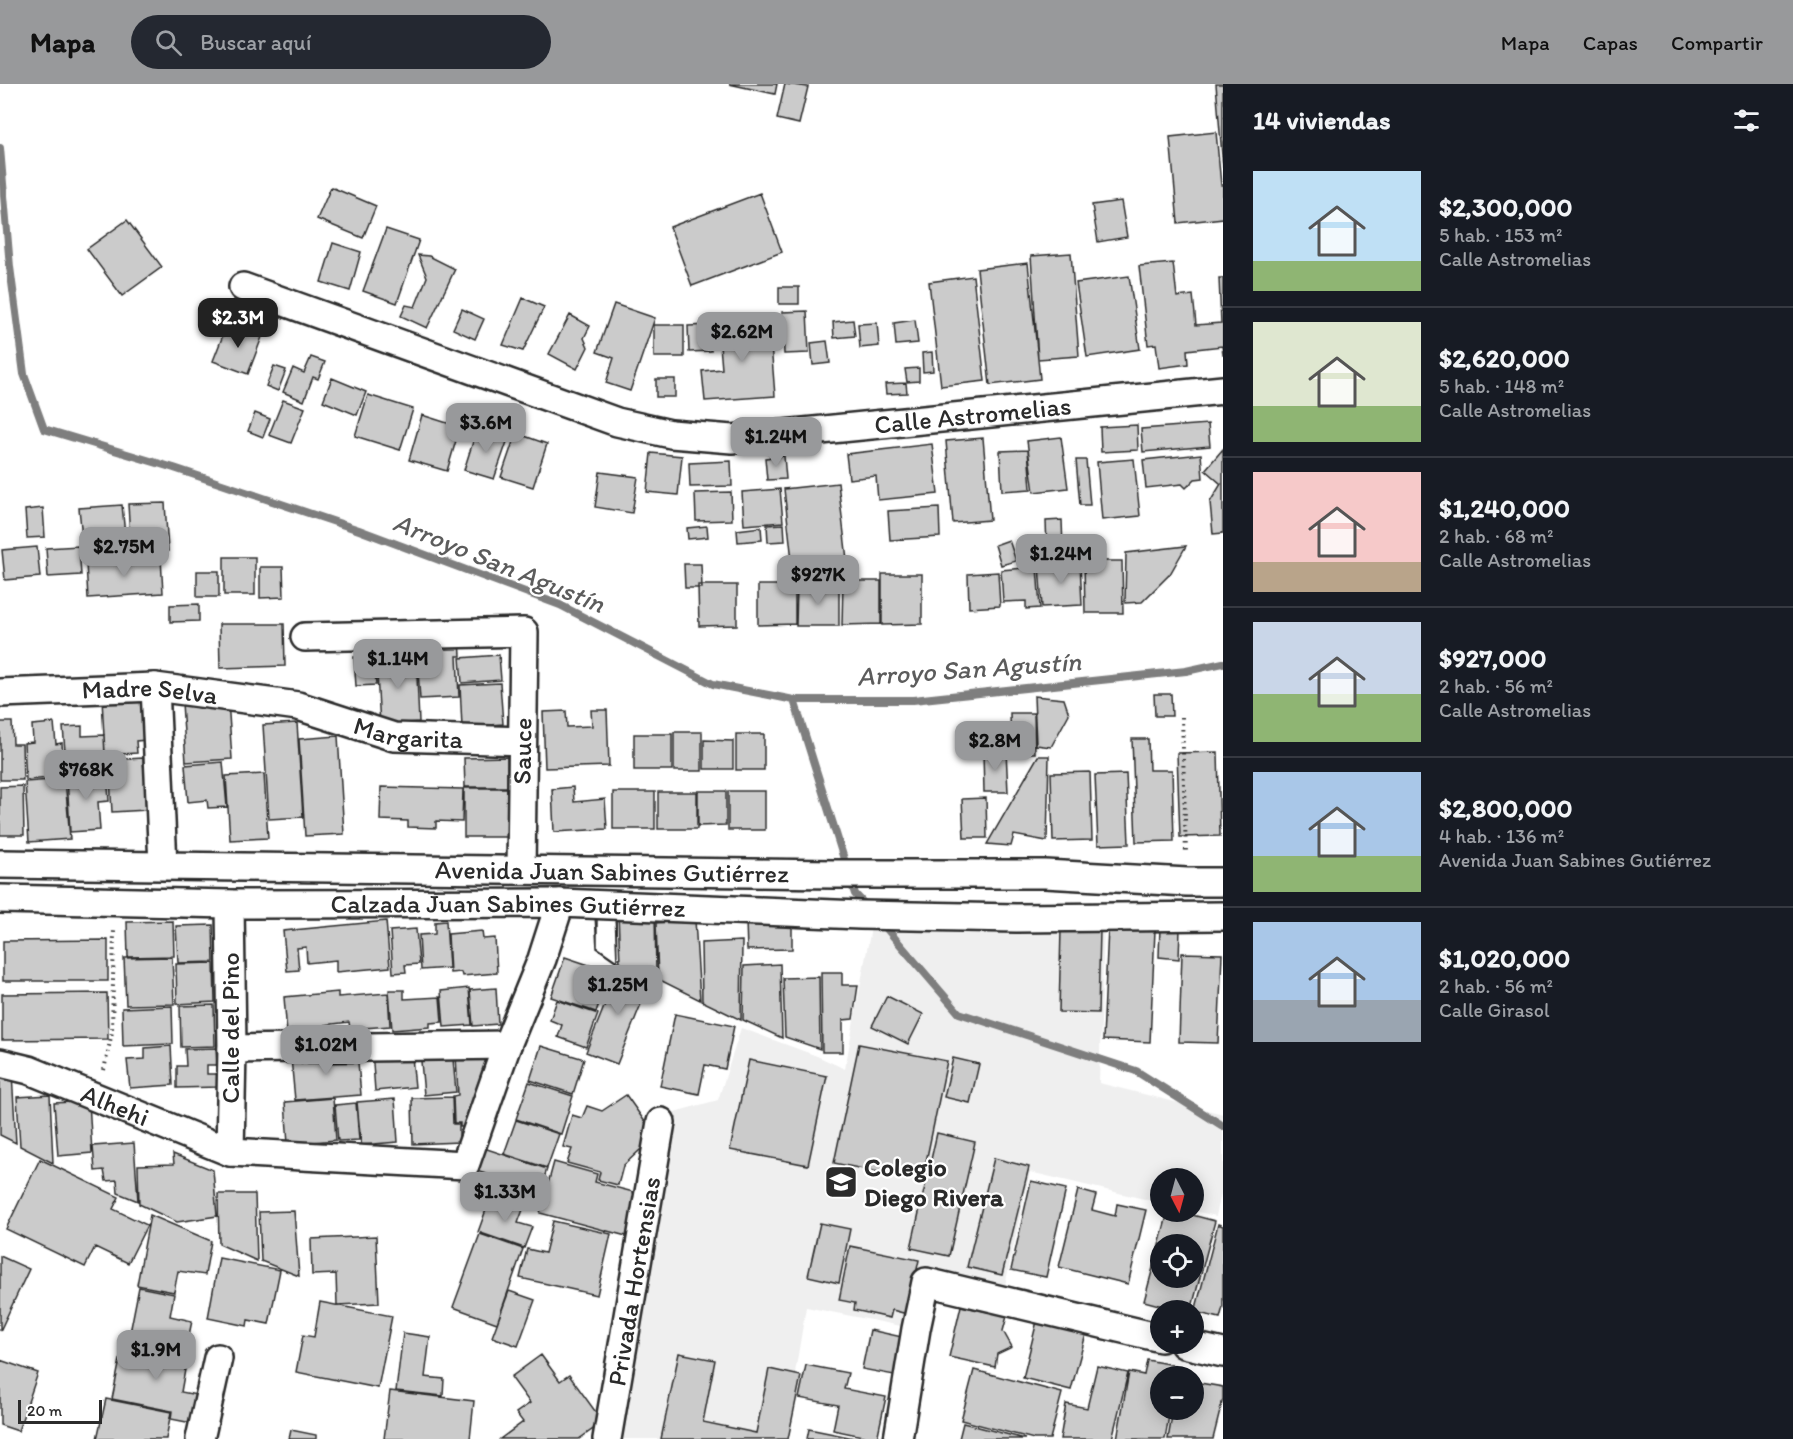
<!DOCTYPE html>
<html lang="es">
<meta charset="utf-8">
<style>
body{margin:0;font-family:Itim,sans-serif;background:#242831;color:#f1f3f6;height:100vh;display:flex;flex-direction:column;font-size:22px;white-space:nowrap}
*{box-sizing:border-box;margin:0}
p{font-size:20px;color:#9ea1a6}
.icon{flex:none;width:33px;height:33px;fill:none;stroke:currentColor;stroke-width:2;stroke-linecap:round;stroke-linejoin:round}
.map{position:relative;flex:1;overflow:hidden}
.panel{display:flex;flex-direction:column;background:#171b24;width:570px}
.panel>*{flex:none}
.needle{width:39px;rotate:174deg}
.fabs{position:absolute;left:1150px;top:1084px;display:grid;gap:12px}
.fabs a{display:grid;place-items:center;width:54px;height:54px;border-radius:50%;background:#171b24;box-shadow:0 3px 15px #0003;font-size:30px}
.scale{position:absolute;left:18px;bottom:15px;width:84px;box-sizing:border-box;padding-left:6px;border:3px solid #2b2b2b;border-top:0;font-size:16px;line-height:21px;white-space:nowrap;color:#2b2b2b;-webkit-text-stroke:4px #fff;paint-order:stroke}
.price{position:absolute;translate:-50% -51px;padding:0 14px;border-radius:12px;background:#98999b;color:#111;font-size:20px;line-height:39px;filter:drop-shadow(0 2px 3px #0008)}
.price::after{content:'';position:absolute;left:50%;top:36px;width:18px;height:14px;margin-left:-9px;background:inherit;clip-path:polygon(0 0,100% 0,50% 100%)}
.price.active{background:#222;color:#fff}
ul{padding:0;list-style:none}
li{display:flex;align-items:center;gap:18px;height:150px;padding:0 30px}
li+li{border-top:2px solid #363941}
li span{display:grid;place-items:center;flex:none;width:168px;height:120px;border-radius:0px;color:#555}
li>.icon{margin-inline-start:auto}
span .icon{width:72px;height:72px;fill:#fffc;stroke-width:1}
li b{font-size:26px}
h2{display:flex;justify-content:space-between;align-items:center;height:72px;padding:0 30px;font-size:26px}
header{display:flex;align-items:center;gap:36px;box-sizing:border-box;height:84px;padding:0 30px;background:#98999b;color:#111}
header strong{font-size:28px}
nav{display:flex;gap:33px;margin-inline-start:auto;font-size:21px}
.search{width:420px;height:54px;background:#242831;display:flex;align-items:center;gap:15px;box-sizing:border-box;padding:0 21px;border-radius:33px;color:#9ea1a6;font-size:22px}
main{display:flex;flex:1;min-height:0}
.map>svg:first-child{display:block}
</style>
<header>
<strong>Mapa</strong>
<div class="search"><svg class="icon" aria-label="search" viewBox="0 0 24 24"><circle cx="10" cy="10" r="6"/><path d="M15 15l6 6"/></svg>Buscar aquí</div>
<nav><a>Mapa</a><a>Capas</a><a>Compartir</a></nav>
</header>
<main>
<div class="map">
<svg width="1223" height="1355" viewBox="0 0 1223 1355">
<rect width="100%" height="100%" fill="#fff"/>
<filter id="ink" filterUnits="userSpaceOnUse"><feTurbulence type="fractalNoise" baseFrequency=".0167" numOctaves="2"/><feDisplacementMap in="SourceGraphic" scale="12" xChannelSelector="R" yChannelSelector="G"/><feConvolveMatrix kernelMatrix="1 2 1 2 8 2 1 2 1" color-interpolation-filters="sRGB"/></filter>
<g filter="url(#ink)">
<path fill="#efefef" d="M1104 843 1099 999 1223 1030V1101L1216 1132 1194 1127V1095H1161V1119L1030 1088 1002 1215 927 1198 916 1245 806 1223 784 1355H609L667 1030 718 1016 741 944 817 972 845 985 871 844Z"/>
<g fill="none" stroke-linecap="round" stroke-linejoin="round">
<path stroke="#7e7e7e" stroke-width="8" d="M0 64 10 183 24 290 44 345 174 384 359 446 560 521 713 600 794 616H913L1186 587 1223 579
M794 616 855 810 869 825
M880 837 959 929 1136 987 1223 1042"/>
</g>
<path fill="#cbcbcb" stroke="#2b2b2b" stroke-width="1.5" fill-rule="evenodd" d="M729 0H777L775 10Z
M785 0 808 3 799 40 777 35Z
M1216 0H1223V84Z
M1216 48 1221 101H1223V134L1178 139 1170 53Z
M331 103 376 122 363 154 317 135Z
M760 109 782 168 692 202 670 143Z
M1121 117 1127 153 1098 158 1092 121Z
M127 136 162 183 122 212 87 165Z
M386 145 419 156 397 219 363 207Z
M333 159 361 168 350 207 321 198Z
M1071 169 1079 272 1038 275 1031 172Z
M418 171 429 172 455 185 427 244 401 232 406 221 415 223 427 193Z
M1028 179 1040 295 990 301 977 185Z
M1173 179 1177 213 1193 211 1196 241 1221 239 1219 194H1223V271L1222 262 1187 266 1188 280 1159 284 1156 260 1148 261 1139 182Z
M973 192 985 297 941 302 929 198Z
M1129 192 1140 265 1087 273 1076 199Z
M779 203H799V220H779Z
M523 214 544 223 523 267 503 261Z
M614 220 655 234 630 307 606 299 614 274 597 268Z
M462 225 484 235 475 255 453 245Z
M807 227 809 269 784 270 782 228Z
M570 231 590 242 584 254 588 263 577 285 549 270Z
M769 235 775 312 705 317 702 287 722 285 718 238Z
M853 236 855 252 834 254 833 238Z
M915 236 918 259 896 261 894 239Z
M877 239 879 262 860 264 858 240Z
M227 241 262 253 248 290 213 277Z
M654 241H684V273H654Z
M710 241 711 267 689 268 688 242Z
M827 257 830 279 813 281 811 259Z
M932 268 933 287 923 288 922 269Z
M311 273 325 278 318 295 313 293 304 317 283 308 293 284 304 289Z
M274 282 286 286 278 307 266 302Z
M919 284V297L907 298 905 285Z
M332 294 366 308 357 331 323 317Z
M656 295H675V313H656Z
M906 299 907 309 886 310 885 300Z
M368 311 413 325 400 366 355 352Z
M283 316 305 324 291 359 269 351Z
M255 329 270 335 263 353 248 347Z
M422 331 460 343 447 387 409 376Z
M1208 340 1210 362 1143 368 1141 345Z
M1137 341 1138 366 1101 368 1100 343Z
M477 345 508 355 494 395 464 386Z
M516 349 547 360 533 403 501 393Z
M1061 353 1068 404 1034 408 1027 357Z
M983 354 990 436 953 439 946 357Z
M932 360 938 410 878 416 876 392 849 395 846 370Z
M1223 365V449L1213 450 1210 418 1221 400 1205 386Z
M1028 366 1031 405 1002 407 1000 367Z
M651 369 682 372 678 411 647 408Z
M1201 370 1203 394 1195 395 1186 404 1182 400 1146 404 1143 376Z
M784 372 786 395 767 396 765 374Z
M1134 375 1140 432 1102 436 1097 378Z
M1076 376H1086L1090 421H1080Z
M731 377 732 402 690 403 689 379Z
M600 388 638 393 632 429 595 423Z
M838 399 848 484 827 487 825 473 792 476 784 405Z
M780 405 783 438 744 441 742 408Z
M731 408 732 436 696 437 695 409Z
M165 419 168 467 131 469 128 420Z
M122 421 125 451 82 453 79 424Z
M43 424 45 453 27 454 25 426Z
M939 424 940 453 890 456 888 427Z
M1062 436 1063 464H1047L1046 437Z
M784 440 785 457 768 458 767 441Z
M707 442 708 453 688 455 687 444Z
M761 443 762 456 738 458 737 446Z
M1009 456 1016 477 1001 481 995 461Z
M79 462 81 491 48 493 46 464Z
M1186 462 1170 490 1142 518 1125 519 1126 469Z
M37 463 40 493 5 496 2 466Z
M224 473H255V511H224Z
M161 474 163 509 88 514 86 479Z
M1084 477H1122L1123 529H1085Z
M1080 479 1082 521 1042 523 1039 481Z
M684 480H701L702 504H685Z
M260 483H283L284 513 260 514Z
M1037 483 1040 524 1026 525V517L1003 518 1001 486Z
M197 487H219V513H197Z
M998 488 1000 522 969 524 968 490Z
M882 490H922V540L882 541Z
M843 497H881V540L842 541Z
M698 501H737V541L699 542Z
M758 501H795V540L758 541Z
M797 502H839V542H796Z
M199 520V537L170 538V521Z
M219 540H284L285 582 220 584Z
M460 554 461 572H457L459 613 420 615 416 557Z
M416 571 419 638 380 641 376 573Z
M499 571 501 596 462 599 460 574Z
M374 572 376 601 356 602 354 573Z
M500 599 503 640 462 643 460 601Z
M1154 610H1171L1172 632H1155Z
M144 612 146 656 136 657 137 669 105 671 102 615Z
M1034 612 1064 615 1069 630 1051 663 1036 661Z
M228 616 232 675 186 678 182 619Z
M591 626H607L609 682 545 684 543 628 566 627 567 643 592 642Z
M1010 629H1034L1035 669H1011Z
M0 638H12L13 660H22L23 696H0Z
M54 639 56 660 62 659 64 693 26 696 24 659 33 658 32 641Z
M297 639 303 733 269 735 263 641Z
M82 642V652L104 651 106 688 67 691 63 643Z
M674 648H702V687H674Z
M634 650H672V686H634Z
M736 650H764V686H736Z
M338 652 344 750 305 752 299 655Z
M1132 655H1148L1149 686H1172L1174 757 1136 758Z
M704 656 733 657V685H704Z
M1006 667 1008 708H984L983 668Z
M1218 668 1220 752 1180 753 1177 669Z
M1038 672H1049L1047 757 1014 751 1011 762 987 760Z
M507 673V703H465L464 674Z
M143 674 147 726 112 728 109 676Z
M223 678 227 723 208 724 207 716 188 718 185 681Z
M1090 688 1092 756 1053 757 1051 689Z
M107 689 109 717 98 718 100 746 70 748 67 692Z
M264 690 268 754 230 756 226 692Z
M1126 690 1129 760 1098 761 1095 691Z
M65 695 70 755 29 758 25 698Z
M23 702 24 751H0V703Z
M381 703 463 705 462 738 436 737V744L408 743V737L380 736Z
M573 703 574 718 605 715 607 745 554 748 552 705Z
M464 704H507V753H464Z
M698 707H726V741L698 742Z
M728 707H765V746H728Z
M613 708H655V745H613Z
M658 708H697V745H658Z
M986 714 987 754H964L962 715Z
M616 829 617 877 597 863V830Z
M618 829H655L656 890 620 879Z
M615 830 617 878 597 864 595 831Z
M695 836 700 916 658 895 656 839Z
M792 836V865L747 866 746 837Z
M173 837 174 872 128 873 127 838Z
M386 837 390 883 336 888V876L307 879 306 863 297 864 299 886 287 887 283 847Z
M446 837 449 884 421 886 419 851 435 850V838Z
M213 841 214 878 178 879 176 842Z
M1160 843 1180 844 1179 875 1159 873Z
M1108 844 1155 846 1150 958 1103 956Z
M416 845 419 880 405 881 406 888 393 889 390 847Z
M1061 845 1100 846 1098 929 1059 928Z
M482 847 483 855 495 854 497 889 462 892 461 888 450 889 448 850Z
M108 856V897H3V857Z
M742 857 741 936 702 917 701 859Z
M1182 869 1222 870 1218 959 1179 958Z
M172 873 174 920 126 921 124 874Z
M565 873 610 888 596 928 551 913Z
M214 879 215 918 177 920 176 880Z
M780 880 782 954 743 936 744 882Z
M620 883 651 895 617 980 586 968Z
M821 888H842V901H858L853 935 843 936V968H822Z
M819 893 820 965 785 953 783 894Z
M469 904 472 941 444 943 441 907Z
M496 904 498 940 473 942 470 906Z
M389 906H404V915L440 913 442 938 430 939V943L392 946Z
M338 908V913L388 909 390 942 350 945 349 938 325 941V945L287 949 284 913Z
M107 909 108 955 2 956V910Z
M887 912 923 930 908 960 872 942Z
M557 916 598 930 586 963 558 953 562 941 550 936Z
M214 921 215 962 181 963 180 922Z
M172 922 173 960 123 962 122 924Z
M675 930 734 942 725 985 705 981 699 1010 660 1002Z
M859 960 947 977 922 1097 834 1079Z
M171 962 173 1001 130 1004 127 976 145 975V964Z
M541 962 584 975 573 1010 530 996Z
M411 963 415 1003 375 1007 372 966Z
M216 964 217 981H207V990H218V1003L177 1004V982H186L185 965Z
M452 964 456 1008 424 1011 420 966Z
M357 968 361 1011 295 1016 291 974Z
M495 970 475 1043H460V1039H454L453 1012 458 1011 456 971Z
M953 974 979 980 970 1019 944 1013Z
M749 976 827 992 808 1081 730 1066Z
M0 989H12L16 1059 0 1051Z
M529 998 573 1012 561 1050 516 1035Z
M50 1011 53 1079 20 1062 17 1013Z
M626 1011 655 1052 623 1082 618 1101 598 1096 600 1088 567 1079 572 1065 563 1063 572 1031 582 1034 587 1022 602 1027Z
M452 1013 453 1040H459V1058L413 1060 412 1014Z
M333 1014 336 1056 288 1060 285 1018Z
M395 1015 398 1058 361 1061 357 1018Z
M89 1017 92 1069 58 1072 54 1019Z
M356 1019 359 1056 338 1057 335 1021Z
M516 1036 559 1050 547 1084 504 1070Z
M937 1049 975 1058 949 1172 911 1164Z
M134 1059 138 1117 118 1109 117 1096 106 1097 104 1086 95 1087 93 1062Z
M484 1064 547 1085 534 1124 491 1110 496 1093 476 1087Z
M173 1070 213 1086 217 1132 177 1138 139 1120 138 1081 174 1080Z
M994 1074 1029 1083 1002 1191 967 1183Z
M40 1075 119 1113 113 1125 147 1141 128 1179 95 1163 85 1183 6 1145Z
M554 1078 597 1090 595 1098 641 1110 630 1153 540 1129Z
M1031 1097 1066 1105 1046 1193 1011 1186Z
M1078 1106 1096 1111 1092 1126 1115 1132 1117 1120 1146 1126 1128 1200 1059 1183Z
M218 1110H255L257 1177 219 1160Z
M491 1112 524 1123 518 1139 532 1143 524 1164 478 1148Z
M294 1127 299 1192 261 1177 259 1128Z
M1168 1128H1181L1215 1137 1191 1227H1181L1144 1217ZM1161 1161H1194V1194H1161Z
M150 1131 211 1157 205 1191 178 1187 174 1208 137 1201Z
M553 1137 611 1150 597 1211 520 1194 527 1165 545 1169Z
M820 1139 850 1145 839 1199 808 1192Z
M1218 1140 1223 1142V1223L1220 1234 1195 1228Z
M480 1150 523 1165 497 1239 453 1223Z
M376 1152 379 1219 337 1221 336 1190 312 1191 311 1155Z
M850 1162 919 1176 907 1230 892 1226 890 1234 854 1226 855 1219 839 1216Z
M0 1172 29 1185 0 1247Z
M219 1174 280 1186 269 1240 248 1236 247 1242 208 1234Z
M139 1203 174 1210 170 1232 192 1237 186 1265 129 1254Z
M509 1207 535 1216 518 1262 492 1253Z
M320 1218 392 1232 378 1304 296 1288 303 1251 314 1253Z
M961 1222 1007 1232 1003 1247 1012 1263 997 1270 995 1283 949 1273Z
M1037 1237 1086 1250 1071 1306 1023 1294Z
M870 1246 902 1253 894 1291 862 1285Z
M403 1249 430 1253 425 1293 444 1295 443 1312 396 1307Z
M124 1256 188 1269 181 1308 202 1312 197 1340 171 1335 172 1327 112 1315Z
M679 1269 715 1276 703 1338 756 1349 769 1285 801 1292 788 1355H661Z
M541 1271 560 1297 569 1291 603 1338 579 1355H500L523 1338 516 1329 530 1319 511 1293Z
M0 1276 38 1289 18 1347 0 1341Z
M1147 1276 1179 1282 1176 1293H1161V1326H1170L1165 1355H1117L1129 1288 1144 1291Z
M806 1281 848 1289 844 1305 886 1313 877 1355 833 1346 838 1321 799 1314Z
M1097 1282 1128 1289 1112 1355H1060L1066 1320 1087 1324Z
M974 1286 1062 1309 1050 1355H1034L961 1336Z
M1194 1298 1223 1303V1315L1213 1355H1168L1173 1326H1194Z
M390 1307 474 1317 470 1355H384Z
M106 1315 171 1328 166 1355H97Z
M963 1339 1025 1355H959Z
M809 1345 859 1355H807Z
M291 1346 316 1351V1355H289Z"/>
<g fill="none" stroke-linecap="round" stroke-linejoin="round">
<defs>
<g id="minor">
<path id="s1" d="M243 203 617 338 671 350 732 355 1223 306"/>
<path d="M305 553 524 548 521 786"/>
<path d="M155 603 163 781"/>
<path id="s2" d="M0 609 155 603 298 622 394 653 522 657"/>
<path id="s3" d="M0 780 835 790H1045L1187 798H1223"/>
<path id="s4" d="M0 815 230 820 560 819 860 831 1016 834 1223 832"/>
<path d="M232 965 507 961"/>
<path id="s5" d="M0 979 29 986 230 1068 465 1081 507 961 542 875 560 819"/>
<path d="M230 1068 232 965 230 820"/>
<path d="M1184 1260 1223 1269"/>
<path d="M200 1355 218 1274"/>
<path id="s6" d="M607 1355 661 1038"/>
<path d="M898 1355 916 1245 926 1198 1161 1254"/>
</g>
</defs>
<use href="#minor" stroke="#2b2b2b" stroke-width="32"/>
<path stroke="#2b2b2b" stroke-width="4" stroke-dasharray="1.5 4.5" stroke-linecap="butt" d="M1182 633 1186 770
M104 986 112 948 114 845"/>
<use href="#minor" stroke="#fff" stroke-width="27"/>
</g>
</g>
<defs>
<symbol id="school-square" viewBox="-11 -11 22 22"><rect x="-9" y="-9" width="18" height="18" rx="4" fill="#2b2b2b" stroke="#fff"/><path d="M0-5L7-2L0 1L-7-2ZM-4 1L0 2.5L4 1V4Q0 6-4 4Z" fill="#fff"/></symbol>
</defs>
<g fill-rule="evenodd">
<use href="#school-square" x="822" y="1079" width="38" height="38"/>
</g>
<g text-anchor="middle" stroke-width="4.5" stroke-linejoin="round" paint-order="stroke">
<g font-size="26" fill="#2b2b2b" stroke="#fff">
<text dy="9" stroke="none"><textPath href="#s1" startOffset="756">Calle Astromelias</textPath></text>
<text dy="9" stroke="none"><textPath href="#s2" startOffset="150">Madre Selva</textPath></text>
<text dy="9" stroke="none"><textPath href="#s2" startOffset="414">Margarita</textPath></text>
<text transform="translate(522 667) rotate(-89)" y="9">Sauce</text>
<text dy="9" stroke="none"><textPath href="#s3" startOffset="612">Avenida Juan Sabines Gutiérrez</textPath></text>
<text dy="9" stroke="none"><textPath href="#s4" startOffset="508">Calzada Juan Sabines Gutiérrez</textPath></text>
<text transform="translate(230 944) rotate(-90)" y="9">Calle del Pino</text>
<text dy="9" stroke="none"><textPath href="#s5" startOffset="123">Alhehi</textPath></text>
<text dy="9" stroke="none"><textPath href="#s6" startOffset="160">Privada Hortensias</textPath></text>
</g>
<g font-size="26" font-weight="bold" fill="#2b2b2b" stroke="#fff" text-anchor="start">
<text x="864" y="1092">Colegio<tspan x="864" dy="30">Diego Rivera</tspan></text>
</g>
<g font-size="27" font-style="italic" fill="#5c5c5c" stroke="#fff">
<text transform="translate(499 479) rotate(22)" y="9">Arroyo San Agustín</text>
<text transform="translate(969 585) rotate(-4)" y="9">Arroyo San Agustín</text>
</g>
</g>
</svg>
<div class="fabs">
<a><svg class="needle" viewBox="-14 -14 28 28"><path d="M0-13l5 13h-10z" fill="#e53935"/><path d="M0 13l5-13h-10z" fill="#9ea1a6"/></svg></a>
<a><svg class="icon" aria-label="locate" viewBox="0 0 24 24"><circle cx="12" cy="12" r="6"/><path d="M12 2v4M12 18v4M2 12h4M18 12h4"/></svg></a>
<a>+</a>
<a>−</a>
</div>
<div class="scale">20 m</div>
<b class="price active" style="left:238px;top:265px">$2.3M</b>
<b class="price" style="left:742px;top:279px">$2.62M</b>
<b class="price" style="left:486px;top:370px">$3.6M</b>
<b class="price" style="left:776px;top:384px">$1.24M</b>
<b class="price" style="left:124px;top:494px">$2.75M</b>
<b class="price" style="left:1061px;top:501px">$1.24M</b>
<b class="price" style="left:818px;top:522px">$927K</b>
<b class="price" style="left:398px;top:606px">$1.14M</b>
<b class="price" style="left:995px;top:688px">$2.8M</b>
<b class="price" style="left:86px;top:717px">$768K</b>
<b class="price" style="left:618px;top:932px">$1.25M</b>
<b class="price" style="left:326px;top:992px">$1.02M</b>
<b class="price" style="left:505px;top:1139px">$1.33M</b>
<b class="price" style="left:156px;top:1297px">$1.9M</b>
</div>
<section class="panel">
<h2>14 viviendas<svg class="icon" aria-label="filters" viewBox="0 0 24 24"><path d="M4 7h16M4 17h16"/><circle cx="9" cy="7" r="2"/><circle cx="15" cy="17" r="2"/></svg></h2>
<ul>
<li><span style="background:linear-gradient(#bfe0f5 75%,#8fb573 0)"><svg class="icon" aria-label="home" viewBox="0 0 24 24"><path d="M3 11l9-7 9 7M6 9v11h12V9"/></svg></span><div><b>$2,300,000</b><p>5 hab. · 153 m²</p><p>Calle Astromelias</p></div></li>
<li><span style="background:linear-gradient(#dfe7d0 70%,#8fb573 0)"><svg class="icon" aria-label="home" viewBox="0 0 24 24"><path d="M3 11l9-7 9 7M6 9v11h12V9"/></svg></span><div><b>$2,620,000</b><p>5 hab. · 148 m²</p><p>Calle Astromelias</p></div></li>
<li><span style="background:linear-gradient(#f6c9c9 75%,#b9a48a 0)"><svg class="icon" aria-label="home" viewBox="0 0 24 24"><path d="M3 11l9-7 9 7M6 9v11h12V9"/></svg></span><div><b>$1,240,000</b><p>2 hab. · 68 m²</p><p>Calle Astromelias</p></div></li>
<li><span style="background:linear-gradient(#c9d6e8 60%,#8fb573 0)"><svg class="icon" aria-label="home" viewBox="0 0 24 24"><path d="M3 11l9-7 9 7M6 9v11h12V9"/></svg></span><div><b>$927,000</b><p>2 hab. · 56 m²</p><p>Calle Astromelias</p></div></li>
<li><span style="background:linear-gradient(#a9c7e8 70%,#8fb573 0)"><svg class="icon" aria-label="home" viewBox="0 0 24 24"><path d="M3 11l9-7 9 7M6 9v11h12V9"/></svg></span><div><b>$2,800,000</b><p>4 hab. · 136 m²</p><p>Avenida Juan Sabines Gutiérrez</p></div></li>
<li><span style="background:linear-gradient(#a9c7e8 65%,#9aa5b1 0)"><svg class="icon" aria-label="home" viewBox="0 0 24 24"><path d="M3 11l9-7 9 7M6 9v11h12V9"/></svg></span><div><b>$1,020,000</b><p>2 hab. · 56 m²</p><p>Calle Girasol</p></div></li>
</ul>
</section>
</main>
